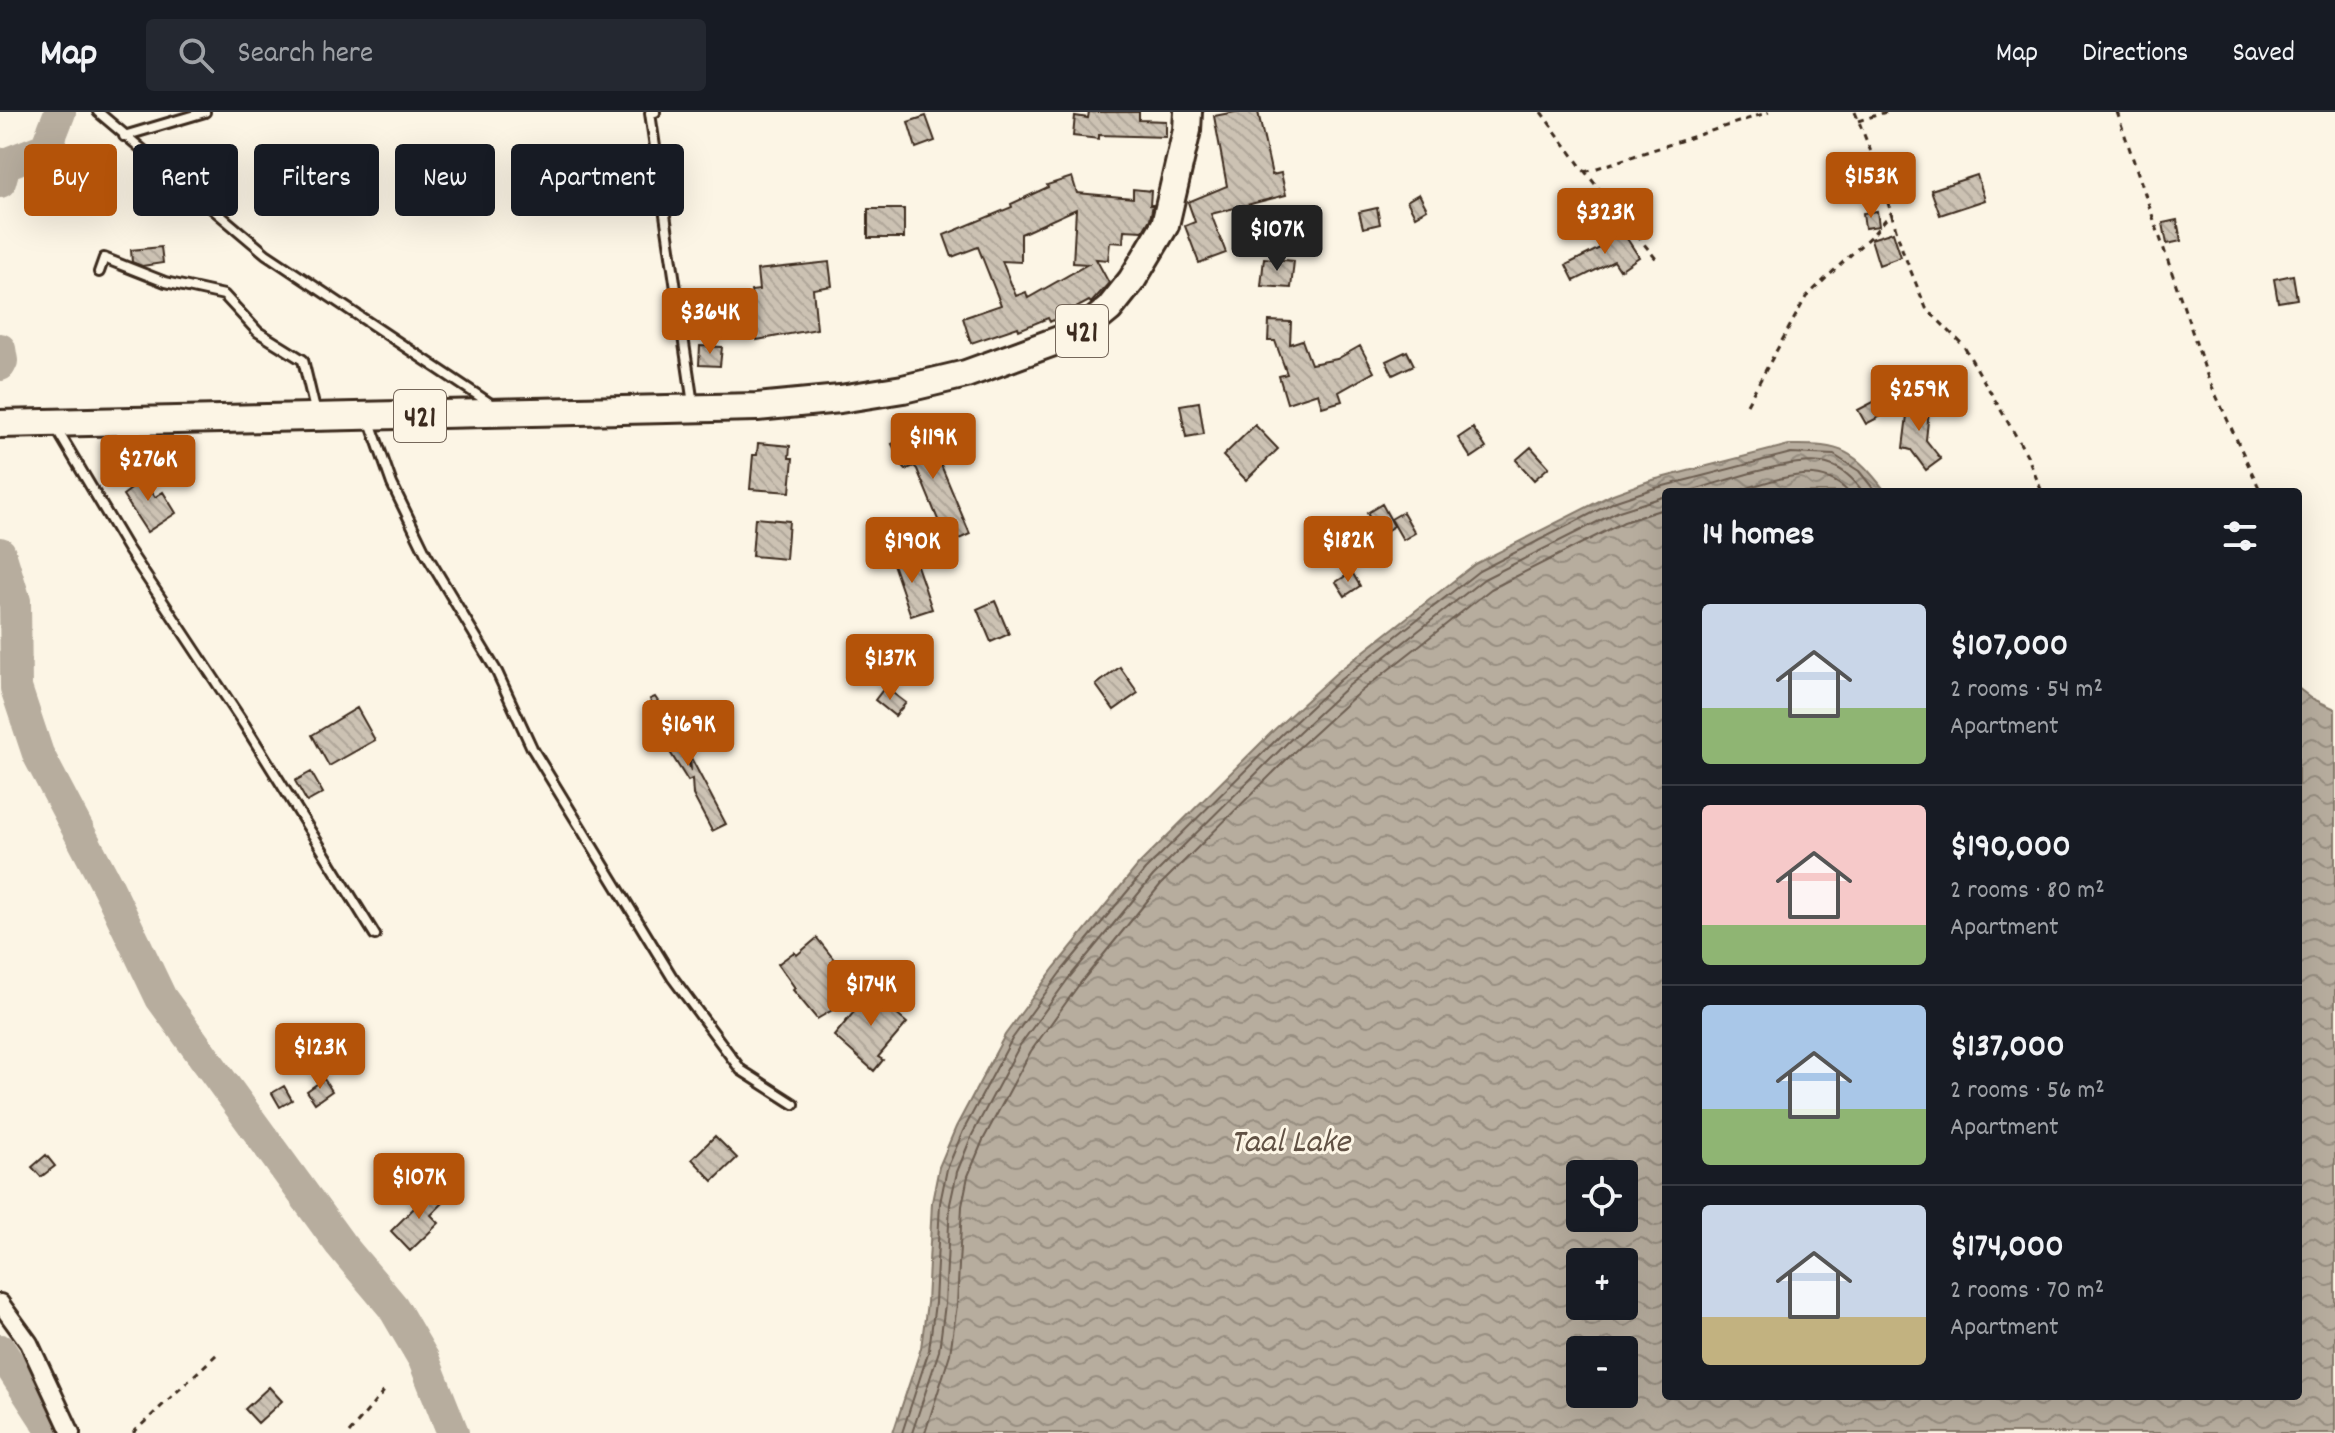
<!DOCTYPE html>
<meta charset="utf-8">
<style>
body{margin:0;font-family:Dekko,sans-serif;background:#242831;color:#f1f3f6;height:100vh;display:flex;flex-direction:column;font-size:30px;white-space:nowrap}
*{box-sizing:border-box;margin:0}
p{font-size:26px;color:#9ea1a6}
.icon{flex:none;width:44px;height:44px;fill:none;stroke:currentColor;stroke-width:2;stroke-linecap:round;stroke-linejoin:round}
.map{position:relative;flex:1;overflow:hidden}
.sheet{position:absolute;left:1662px;top:376px;width:640px;height:912px;display:flex;flex-direction:column;background:#171b24;border-radius:8px;box-shadow:0 8px 32px #0002}
.sheet>*{flex:none}
.banner{position:absolute;left:24px;top:32px;width:760px;height:72px;display:flex;gap:16px}
.buttons{position:absolute;left:1566px;top:1048px;display:grid;gap:16px}
.buttons a{display:grid;place-items:center;width:72px;height:72px;border-radius:8px;background:#171b24;box-shadow:0 8px 32px #0002;font-size:40px}
.price{position:absolute;translate:-50% -68px;padding:0 18px;border-radius:8px;background:#b45309;color:#fff;font-size:26px;line-height:52px;filter:drop-shadow(0 2px 4px #0008)}
.price::after{content:'';position:absolute;left:50%;top:48px;width:24px;height:18px;margin-left:-12px;background:inherit;clip-path:polygon(0 0,100% 0,50% 100%)}
.price.on{background:#222;color:#fff}
ul{padding:0;list-style:none}
li{display:flex;align-items:center;gap:24px;height:200px;padding:0 40px}
li+li{border-top:2px solid #363941}
li span{display:grid;place-items:center;flex:none;width:224px;height:160px;border-radius:8px;color:#555}
li>.icon{margin-inline-start:auto}
span .icon{width:96px;height:96px;fill:#fffc;stroke-width:1}
li b{font-size:34px}
h2{display:flex;justify-content:space-between;align-items:center;height:96px;padding:0 40px;font-size:34px}
.tag{padding:0 28px;border-radius:8px;background:#171b24;box-shadow:0 8px 32px #0002;font-size:28px;line-height:72px}
.tag.on{background:#b45309;color:#fff}
header{display:flex;align-items:center;gap:48px;box-sizing:border-box;height:112px;padding:0 40px;background:#171b24;border-bottom:2px solid #363941}
header strong{font-size:38px}
nav{display:flex;gap:44px;margin-inline-start:auto;font-size:28px}
.search{width:560px;height:72px;background:#242831;display:flex;align-items:center;gap:20px;box-sizing:border-box;padding:0 28px;border-radius:8px;color:#9ea1a6;font-size:30px}
.map>svg:first-child{display:block}
</style>
<header>
<strong>Map</strong>
<div class="search"><svg class="icon" aria-label="search" viewBox="0 0 24 24"><circle cx="10" cy="10" r="6"/><path d="M15 15l6 6"/></svg>Search here</div>
<nav><a>Map</a><a>Directions</a><a>Saved</a></nav>
</header>
<div class="map">
<svg width="2335" height="1321" viewBox="0 0 2335 1321">
<defs>
<pattern id="water-waves" width="16" height="10" patternUnits="userSpaceOnUse" patternTransform="scale(2)"><rect width="16" height="10" fill="#b7ad9e"/><path d="M0 5q4-4 8 0t8 0" fill="none" stroke="#968d80"/></pattern>
<pattern id="building-back-hatch" width="6" height="6" patternUnits="userSpaceOnUse" patternTransform="scale(2)"><rect width="6" height="6" fill="#ccc2b3"/><path d="M-1 5l2 2M0 0l6 6M5-1l2 2" fill="none" stroke="#b0a79a"/></pattern>
</defs>
<rect width="100%" height="100%" fill="#fcf5e5"/>
<filter id="ink" filterUnits="userSpaceOnUse"><feTurbulence type="fractalNoise" baseFrequency=".0125" numOctaves="2"/><feDisplacementMap in="SourceGraphic" scale="16" xChannelSelector="R" yChannelSelector="G"/><feConvolveMatrix kernelMatrix="1 2 1 2 8 2 1 2 1" color-interpolation-filters="sRGB"/></filter>
<g filter="url(#ink)">
<path fill="url(#water-waves)" stroke="#85796b" stroke-width="2" fill-rule="evenodd" d="M1789 333C1843 332 1853 338 1886 380H1666V1284H2298V576L2311 586 2335 597V1321H893L921 1236 927 1191 932 1090 939 1055 956 1015 1005 923 1054 856 1139 752 1274 618 1335 562 1475 452 1613 382 1649 369ZM1580 1062H1624V1106H1580ZM1580 1150H1624V1194H1580ZM1580 1238H1624V1282H1580Z"/>
<g fill="none" stroke-linecap="round" stroke-linejoin="round">
<path stroke="#6d5e51" stroke-width="2" d="M1685 380C1720 372 1797 341 1830 353 1844 357 1855 369 1863 380
M1734 380C1770 370 1818 347 1848 380
M902 1321 929 1238 935 1191 940 1091 947 1057 963 1019 1012 927 1060 861 1145 758 1280 624 1340 568 1479 459 1616 389 1652 377 1791 341 1834 343 1859 359 1876 380
M912 1321 939 1239 945 1192 950 1092 957 1060 972 1023 1020 933 1068 867 1153 764 1287 631 1347 575 1484 467 1619 399 1666 384
M925 1321 950 1242 957 1193 962 1094 968 1064 983 1028 1031 939 1078 874 1161 772 1295 639 1355 584 1491 477 1624 410 1666 396"/>
<path stroke="#b7ad9e" stroke-width="32" d="M0 70 5 52 46 36 60 0
M0 237 2 249 0 253
M0 441 15 489 16 576 38 642 108 775 161 886 340 1132 393 1195 424 1248 453 1321
M0 1238 54 1321"/>
</g>
<path fill="url(#building-back-hatch)" stroke="#3b2a1e" stroke-width="2" fill-rule="evenodd" d="M1089 0H1139V8L1166 9V25L1099 23V27L1073 24 1075 4 1088 6Z
M1235 0H1258L1272 63 1281 61 1286 83 1211 102 1226 141 1199 151 1185 114 1195 110 1188 90 1227 74 1214 4Z
M926 4 935 29 916 36 908 10Z
M1977 63 1985 88 1940 103 1931 78Z
M1072 65 1077 81 1133 86V77L1151 79 1150 93H1153L1150 107 1143 119 1124 118 1123 131 1110 130 1108 148 1096 147 1109 171 1091 191 1089 189 1050 210 1048 206 1019 218 1018 215 971 231 963 206 1001 193 978 135 952 145 944 123 1012 95 1011 92 1048 75 1047 73ZM1076 97 1073 151 1088 152 1028 186 1026 180 1016 184 1002 149 1021 150V122Z
M1419 82 1427 97 1415 104 1407 89Z
M1377 96 1380 112 1363 116 1359 100Z
M868 97H904V126H868Z
M1877 99 1879 114 1865 116 1863 101Z
M2177 108 2181 129 2167 132 2163 111Z
M1620 116 1639 145 1620 158 1614 149 1574 169 1566 153 1604 134 1601 129Z
M1893 120 1901 145 1879 153 1871 127Z
M161 135 163 151 142 154 132 150 131 138Z
M1264 146 1294 149 1291 176 1261 174Z
M829 150 832 174 813 177 817 217 757 228 751 179 759 178 757 158Z
M2293 163 2297 187 2278 190 2274 167Z
M1269 209 1291 210 1290 232 1302 228 1311 252 1337 247 1360 234 1374 260 1339 280 1342 289 1322 295 1318 281 1287 291 1279 264 1287 262 1275 229H1268Z
M700 234 722 235 720 254 699 253Z
M1407 239 1414 253 1393 263 1386 249Z
M1879 287 1887 301 1866 312 1858 298Z
M1909 287 1930 289 1926 328 1941 347 1926 358 1911 338 1903 336Z
M1199 290 1204 322 1186 325 1180 293Z
M1255 313 1278 337 1246 368 1223 344Z
M927 315 941 345 938 346 970 422 948 432 917 357 914 354 905 358 892 332Z
M1473 316 1486 336 1471 346 1458 326Z
M758 331 790 334 789 346H793L790 380 750 377 753 343H757Z
M1531 335 1549 355 1534 368 1516 348Z
M139 360 155 385 163 380 176 401 147 420 123 383 131 377 126 369Z
M1382 392 1394 414 1379 423 1367 401Z
M1403 400 1415 421 1403 428 1391 407Z
M755 406 789 409 786 447 752 444Z
M913 442 932 497 911 504 892 449Z
M1352 460 1360 474 1345 484 1336 470Z
M995 489 1009 522 991 530 977 497Z
M1120 555 1138 581 1114 598 1096 573Z
M885 575 906 591 895 604 875 588Z
M655 585 677 617 691 659 690 644 726 712 712 719 693 683 692 667 688 669 668 637 650 587Z
M357 596 375 628 329 654 312 623Z
M311 660 323 681 307 690 295 669Z
M817 826 848 865 864 851 875 863 872 866 877 872 817 907 793 878 795 876 778 852 794 840 797 843Z
M877 872 893 891 888 895 907 911 878 945 883 948 874 959 834 924Z
M324 967 332 979 315 991 307 979Z
M284 974 292 988 280 995 272 981Z
M715 1024 737 1046 713 1069 692 1047Z
M46 1043 55 1054 41 1065 32 1055Z
M438 1076 448 1086 431 1103 439 1111 410 1139 391 1119 419 1091 422 1093Z
M269 1275 282 1289 258 1311 245 1297Z"/>
<g fill="none" stroke-linecap="round" stroke-linejoin="round">
<defs>
<path id="service" d="M98 0 266 142 491 292
M655 0 650 1 693 292
M124 24 205 0
M99 160 104 146 165 170 224 183 258 220 303 248 316 302
M369 307 392 372 426 442 497 560 532 636 672 865 741 958 794 992
M56 316 128 437 244 612 375 823"/>
<path id="minor" d="M0 1191 29 1231 71 1321"/>
<path id="primary" d="M0 312 757 295 840 287 903 277 966 262 1081 220 1109 197 1132 168 1165 113 1187 18 1188 0"/>
</defs>
<use href="#service" stroke="#3b2a1e" stroke-width="14"/>
<use href="#minor" stroke="#3b2a1e" stroke-width="22"/>
<use href="#primary" stroke="#3b2a1e" stroke-width="32"/>
<path stroke="#3b2a1e" stroke-width="3" stroke-dasharray="6 6" stroke-linecap="butt" d="M1541 0 1582 56 1657 148
M1855 0 1877 55 1903 140 1926 196 1963 233 2027 343 2042 380
M2117 0 2208 266 2261 380
M1858 9 1886 0
M1585 60 1769 0
M1747 292 1806 185 1874 121 1892 100
M133 1321 217 1242
M349 1321 385 1278"/>
<use href="#service" stroke="#fcf5e5" stroke-width="8"/>
<use href="#minor" stroke="#fcf5e5" stroke-width="16"/>
<use href="#primary" stroke="#fcf5e5" stroke-width="26"/>
</g>
</g>
<g text-anchor="middle" stroke-width="6" stroke-linejoin="round" paint-order="stroke">
<g fill="#fcf5e5" stroke="#75675a" stroke-width="2">
<rect x="1056" y="193" width="52" height="52" rx="6"/>
<rect x="394" y="278" width="52" height="52" rx="6"/>
</g>
<g font-size="30" font-weight="bold" fill="#3b2a1e">
<text x="1082" y="229">421</text>
<text x="420" y="314">421</text>
</g>
<g font-size="34" font-style="italic" fill="#605144" stroke="#fcf5e5">
<text x="1290" y="1039">Taal Lake</text>
</g>
</g>
</svg>
<div class="buttons">
<a><svg class="icon" aria-label="locate" viewBox="0 0 24 24"><circle cx="12" cy="12" r="6"/><path d="M12 2v4M12 18v4M2 12h4M18 12h4"/></svg></a>
<a>+</a>
<a>−</a>
</div>
<b class="price" style="left:1871px;top:108px">$153K</b>
<b class="price" style="left:1605px;top:144px">$323K</b>
<b class="price on" style="left:1277px;top:161px">$107K</b>
<b class="price" style="left:710px;top:244px">$364K</b>
<b class="price" style="left:1919px;top:321px">$259K</b>
<b class="price" style="left:933px;top:369px">$119K</b>
<b class="price" style="left:148px;top:391px">$276K</b>
<b class="price" style="left:1348px;top:472px">$182K</b>
<b class="price" style="left:912px;top:473px">$190K</b>
<b class="price" style="left:890px;top:590px">$137K</b>
<b class="price" style="left:688px;top:656px">$169K</b>
<b class="price" style="left:871px;top:916px">$174K</b>
<b class="price" style="left:320px;top:979px">$123K</b>
<b class="price" style="left:419px;top:1109px">$107K</b>
<div class="banner">
<a class="tag on">Buy</a>
<a class="tag">Rent</a>
<a class="tag">Filters</a>
<a class="tag">New</a>
<a class="tag">Apartment</a>
</div>
<section class="sheet">
<h2>14 homes<svg class="icon" aria-label="filters" viewBox="0 0 24 24"><path d="M4 7h16M4 17h16"/><circle cx="9" cy="7" r="2"/><circle cx="15" cy="17" r="2"/></svg></h2>
<ul>
<li><span style="background:linear-gradient(#c9d6e8 65%,#8fb573 0)"><svg class="icon" aria-label="home" viewBox="0 0 24 24"><path d="M3 11l9-7 9 7M6 9v11h12V9"/></svg></span><div><b>$107,000</b><p>2 rooms · 54 m²</p><p>Apartment</p></div></li>
<li><span style="background:linear-gradient(#f6c9c9 75%,#8fb573 0)"><svg class="icon" aria-label="home" viewBox="0 0 24 24"><path d="M3 11l9-7 9 7M6 9v11h12V9"/></svg></span><div><b>$190,000</b><p>2 rooms · 80 m²</p><p>Apartment</p></div></li>
<li><span style="background:linear-gradient(#a9c7e8 65%,#8fb573 0)"><svg class="icon" aria-label="home" viewBox="0 0 24 24"><path d="M3 11l9-7 9 7M6 9v11h12V9"/></svg></span><div><b>$137,000</b><p>2 rooms · 56 m²</p><p>Apartment</p></div></li>
<li><span style="background:linear-gradient(#c9d6e8 70%,#c2b280 0)"><svg class="icon" aria-label="home" viewBox="0 0 24 24"><path d="M3 11l9-7 9 7M6 9v11h12V9"/></svg></span><div><b>$174,000</b><p>2 rooms · 70 m²</p><p>Apartment</p></div></li>
</ul>
</section>
</div>
